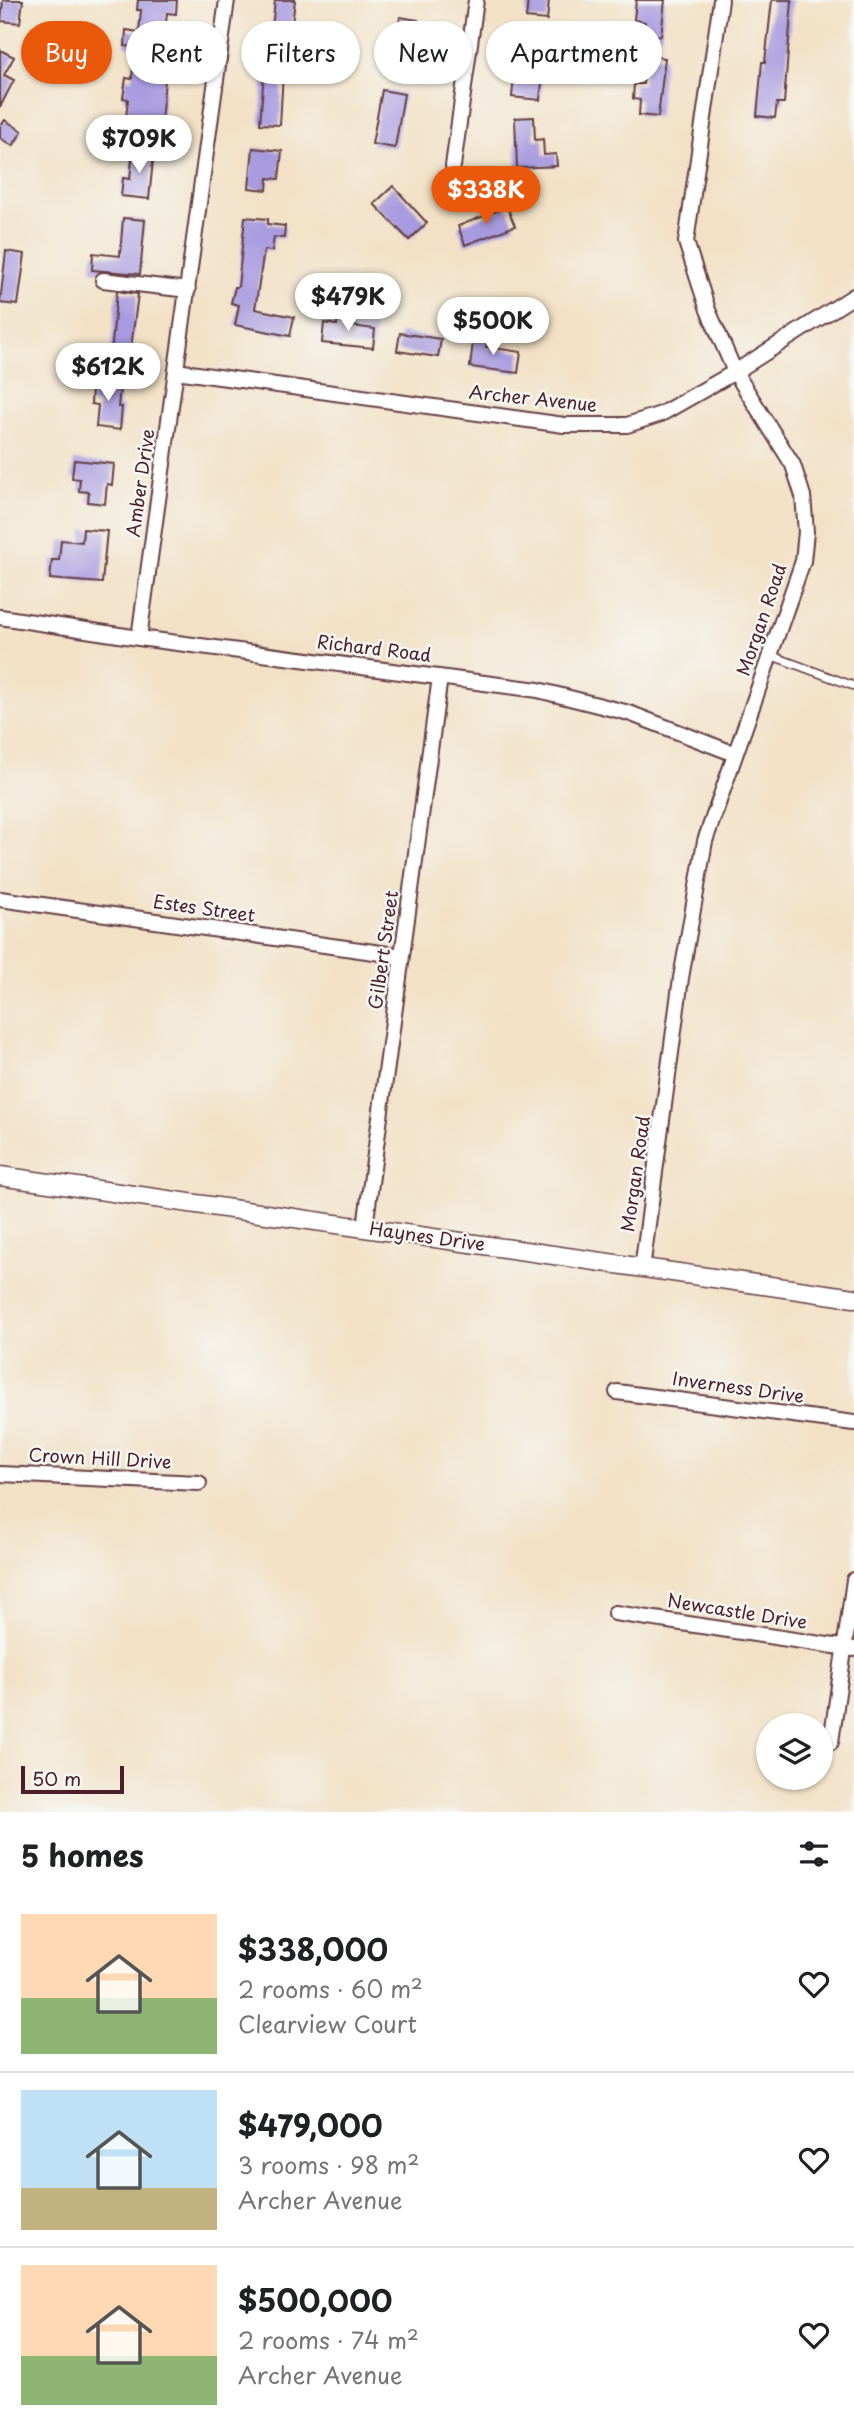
<!DOCTYPE html>
<meta charset="utf-8">
<style>
body{margin:0;font-family:"Playpen Sans",sans-serif;background:#f2f2f2;color:#202124;height:100vh;display:flex;flex-direction:column;font-size:26px;white-space:nowrap}
*{box-sizing:border-box;margin:0}
p{font-size:23px;color:#757577}
.icon{flex:none;width:38px;height:38px;fill:none;stroke:currentColor;stroke-width:2;stroke-linecap:round;stroke-linejoin:round}
.map{position:relative;height:1812px;overflow:hidden}
.side{display:flex;flex-direction:column;background:#fff;flex:1}
.side>*{flex:none}
.hud{position:absolute;left:21px;top:21px;width:812px;height:63px;display:flex;gap:14px}
.controls{position:absolute;left:756px;top:1713px;display:grid;gap:14px}
.controls a{display:grid;place-items:center;width:77px;height:77px;border-radius:50%;background:#fff;box-shadow:0 2px 5px #0004;font-size:35px}
.scale{position:absolute;left:21px;bottom:18px;width:103px;box-sizing:border-box;padding-left:7px;border:4px solid #4a1f2b;border-top:0;font-size:19px;line-height:24px;white-space:nowrap;color:#4a1f2b;-webkit-text-stroke:5px #f6f6f2;paint-order:stroke}
.price{position:absolute;translate:-50% -60px;padding:0 16px;border-radius:24px;background:#fff;color:#222;font-size:23px;line-height:46px;filter:drop-shadow(0 2px 4px #0008)}
.price::after{content:'';position:absolute;left:50%;top:42px;width:21px;height:16px;margin-left:-10px;background:inherit;clip-path:polygon(0 0,100% 0,50% 100%)}
.price.on{background:#ea580c;color:#fff}
ul{padding:0;list-style:none}
li{display:flex;align-items:center;gap:21px;height:175px;padding:0 21px}
li+li{border-top:2px solid #e0e0e0}
li span{display:grid;place-items:center;flex:none;width:196px;height:140px;border-radius:0px;color:#555}
li>.icon{margin-inline-start:auto}
span .icon{width:84px;height:84px;fill:#fffc;stroke-width:1}
li b{font-size:30px}
h2{display:flex;justify-content:space-between;align-items:center;height:84px;padding:0 21px;font-size:30px}
.chip{padding:0 24px;border-radius:32px;background:#fff;box-shadow:0 2px 5px #0004;font-size:24px;line-height:63px}
.chip.on{background:#ea580c;color:#fff}
.map>svg:first-child{display:block}
</style>
<div class="map">
<svg width="854" height="1812" viewBox="0 0 854 1812">
<rect width="100%" height="100%" fill="#f6f6f2"/>
<filter id="ink" filterUnits="userSpaceOnUse"><feTurbulence type="fractalNoise" baseFrequency=".0143" numOctaves="2"/><feDisplacementMap in="SourceGraphic" scale="14" xChannelSelector="R" yChannelSelector="G"/><feConvolveMatrix kernelMatrix="1 2 1 2 8 2 1 2 1" color-interpolation-filters="sRGB"/></filter>
<filter id="wash" filterUnits="userSpaceOnUse"><feTurbulence type="fractalNoise" baseFrequency=".00686" numOctaves="4" result="noise"/><feDisplacementMap in="SourceGraphic" scale="28" xChannelSelector="R" yChannelSelector="G"/><feGaussianBlur stdDeviation="1.57" result="paint"/><feColorMatrix in="noise" values="0 0 0 0 0 0 0 0 0 0 0 0 0 0 0 0 0 1.4 0 .05"/><feComposite in="paint" operator="in"/></filter>
<g filter="url(#wash)">
<rect width="100%" height="100%" fill="#f2e1c6"/>
<g id="blocks">
<path fill="#a79adf" d="M3 0H23L20 23 1 21Z
M138 0H177L176 14 167 13 161 69 166 70 161 121 126 117 128 99 123 98 126 78 132 79 135 47 125 46 126 30 139 32 141 10H137Z
M275 0H295L289 49 270 47Z
M528 0H549L547 20 526 18Z
M636 0H665L661 36 643 33 645 22 634 20Z
M772 0H792L784 103H777L775 118 757 116 762 62H765Z
M400 17 418 20 413 56 421 57 419 75 391 71 394 45 390 44 392 30H398Z
M0 50 14 57 4 75 14 80 0 107Z
M516 55 537 57 535 81 542 82 540 100 512 97Z
M646 56 665 58 658 117 639 115 640 100 633 99 634 84H643Z
M264 72 283 73 280 125 260 124Z
M382 90 404 94 395 148 372 144Z
M534 117 535 140 543 139 544 155 556 154 557 166 517 168 515 118Z
M5 120 22 131 13 146 0 138V127Z
M253 148 282 151 279 179 268 178 267 190 249 188Z
M133 149 154 151 149 199 121 196 123 178 130 179Z
M393 186 427 223 409 240 374 204Z
M507 207 515 226 465 245 458 226Z
M245 217 268 219V224L285 226 284 238 274 237 272 251 264 250 255 309 294 317 290 336 235 325 239 305 231 303 235 287H238Z
M123 218 145 220 140 274 92 270 93 253 120 256Z
M6 251 25 254 18 305 0 303Z
M117 291 138 294 130 356 111 354Z
M338 313 352 314 351 326 375 329 373 348 322 343 324 323 337 325Z
M400 333 441 339 438 357 397 351Z
M474 334 488 336 486 347 521 352 518 373 470 367Z
M102 376 121 378 118 407H122L120 430 96 427 98 405 91 404 92 389H100Z
M74 460 114 464 112 485 107 484 105 504 88 502 89 492 79 491 80 479 72 478Z
M83 529 107 531 102 583 50 579 52 560H59L61 540 82 542Z"/>
</g>
</g>
<g filter="url(#ink)">
<use href="#blocks" fill-opacity="0" stroke="#633c42" stroke-width="2"/>
<g fill="none" stroke-linecap="round" stroke-linejoin="round">
<defs>
<path id="service" d="M770 655 854 686"/>
<path id="minor" d="M453 166 476 0
M103 280 188 290
M176 371 564 425H627L661 414 735 372 854 296
M0 617 139 638 538 690 629 713 735 754
M139 638 227 0
M0 899 402 956
M365 1227 440 677
M642 1269 681 978 705 841 803 561 806 532 803 496 793 465 735 372 708 310 686 242 721 0
M617 1392 854 1423
M0 1474 199 1483
M615 1613 854 1649
M831 1742 854 1580"/>
<path id="tertiary" d="M0 1176 854 1298"/>
</defs>
<use href="#service" stroke="#633c42" stroke-width="10"/>
<use href="#minor" stroke="#633c42" stroke-width="18"/>
<use href="#tertiary" stroke="#633c42" stroke-width="21"/>
<use href="#service" stroke="#fff" stroke-width="7"/>
<use href="#minor" stroke="#fff" stroke-width="14"/>
<use href="#tertiary" stroke="#fff" stroke-width="18"/>
</g>
</g>
<g text-anchor="middle" stroke-width="5" stroke-linejoin="round" paint-order="stroke">
<g font-size="18" fill="#4a1f2b" stroke="#f6f6f2">
<text transform="translate(533 399) rotate(6)" y="6">Archer Avenue</text>
<text transform="translate(141 483) rotate(-82)" y="6">Amber Drive</text>
<text transform="translate(762 620) rotate(-71)" y="6">Morgan Road</text>
<text transform="translate(374 649) rotate(7)" y="6">Richard Road</text>
<text transform="translate(204 909) rotate(8)" y="6">Estes Street</text>
<text transform="translate(384 950) rotate(-82)" y="6">Gilbert Street</text>
<text transform="translate(636 1174) rotate(-82)" y="6">Morgan Road</text>
<text transform="translate(427 1237) rotate(8)" y="6">Haynes Drive</text>
<text transform="translate(738 1388) rotate(8)" y="6">Inverness Drive</text>
<text transform="translate(100 1459) rotate(3)" y="6">Crown Hill Drive</text>
<text transform="translate(737 1612) rotate(9)" y="6">Newcastle Drive</text>
</g>
</g>
</svg>
<div class="controls">
<a><svg class="icon" aria-label="layers" viewBox="0 0 24 24"><path d="M12 4l9 5-9 5-9-5zM3 14l9 5 9-5"/></svg></a>
</div>
<div class="scale">50 m</div>
<b class="price" style="left:139px;top:175px">$709K</b>
<b class="price on" style="left:486px;top:226px">$338K</b>
<b class="price" style="left:348px;top:333px">$479K</b>
<b class="price" style="left:493px;top:357px">$500K</b>
<b class="price" style="left:108px;top:403px">$612K</b>
<div class="hud">
<a class="chip on">Buy</a>
<a class="chip">Rent</a>
<a class="chip">Filters</a>
<a class="chip">New</a>
<a class="chip">Apartment</a>
</div>
</div>
<section class="side">
<h2>5 homes<svg class="icon" aria-label="filters" viewBox="0 0 24 24"><path d="M4 7h16M4 17h16"/><circle cx="9" cy="7" r="2"/><circle cx="15" cy="17" r="2"/></svg></h2>
<ul>
<li><span style="background:linear-gradient(#ffd9b3 60%,#8fb573 0)"><svg class="icon" aria-label="home" viewBox="0 0 24 24"><path d="M3 11l9-7 9 7M6 9v11h12V9"/></svg></span><div><b>$338,000</b><p>2 rooms · 60 m²</p><p>Clearview Court</p></div><svg class="icon" aria-label="heart" viewBox="0 0 24 24"><path d="M12 20l-8-8c-3-5 5-10 8-4 3-6 11-1 8 4z"/></svg></li>
<li><span style="background:linear-gradient(#bfe0f5 70%,#c2b280 0)"><svg class="icon" aria-label="home" viewBox="0 0 24 24"><path d="M3 11l9-7 9 7M6 9v11h12V9"/></svg></span><div><b>$479,000</b><p>3 rooms · 98 m²</p><p>Archer Avenue</p></div><svg class="icon" aria-label="heart" viewBox="0 0 24 24"><path d="M12 20l-8-8c-3-5 5-10 8-4 3-6 11-1 8 4z"/></svg></li>
<li><span style="background:linear-gradient(#ffd9b3 65%,#8fb573 0)"><svg class="icon" aria-label="home" viewBox="0 0 24 24"><path d="M3 11l9-7 9 7M6 9v11h12V9"/></svg></span><div><b>$500,000</b><p>2 rooms · 74 m²</p><p>Archer Avenue</p></div><svg class="icon" aria-label="heart" viewBox="0 0 24 24"><path d="M12 20l-8-8c-3-5 5-10 8-4 3-6 11-1 8 4z"/></svg></li>
</ul>
</section>
